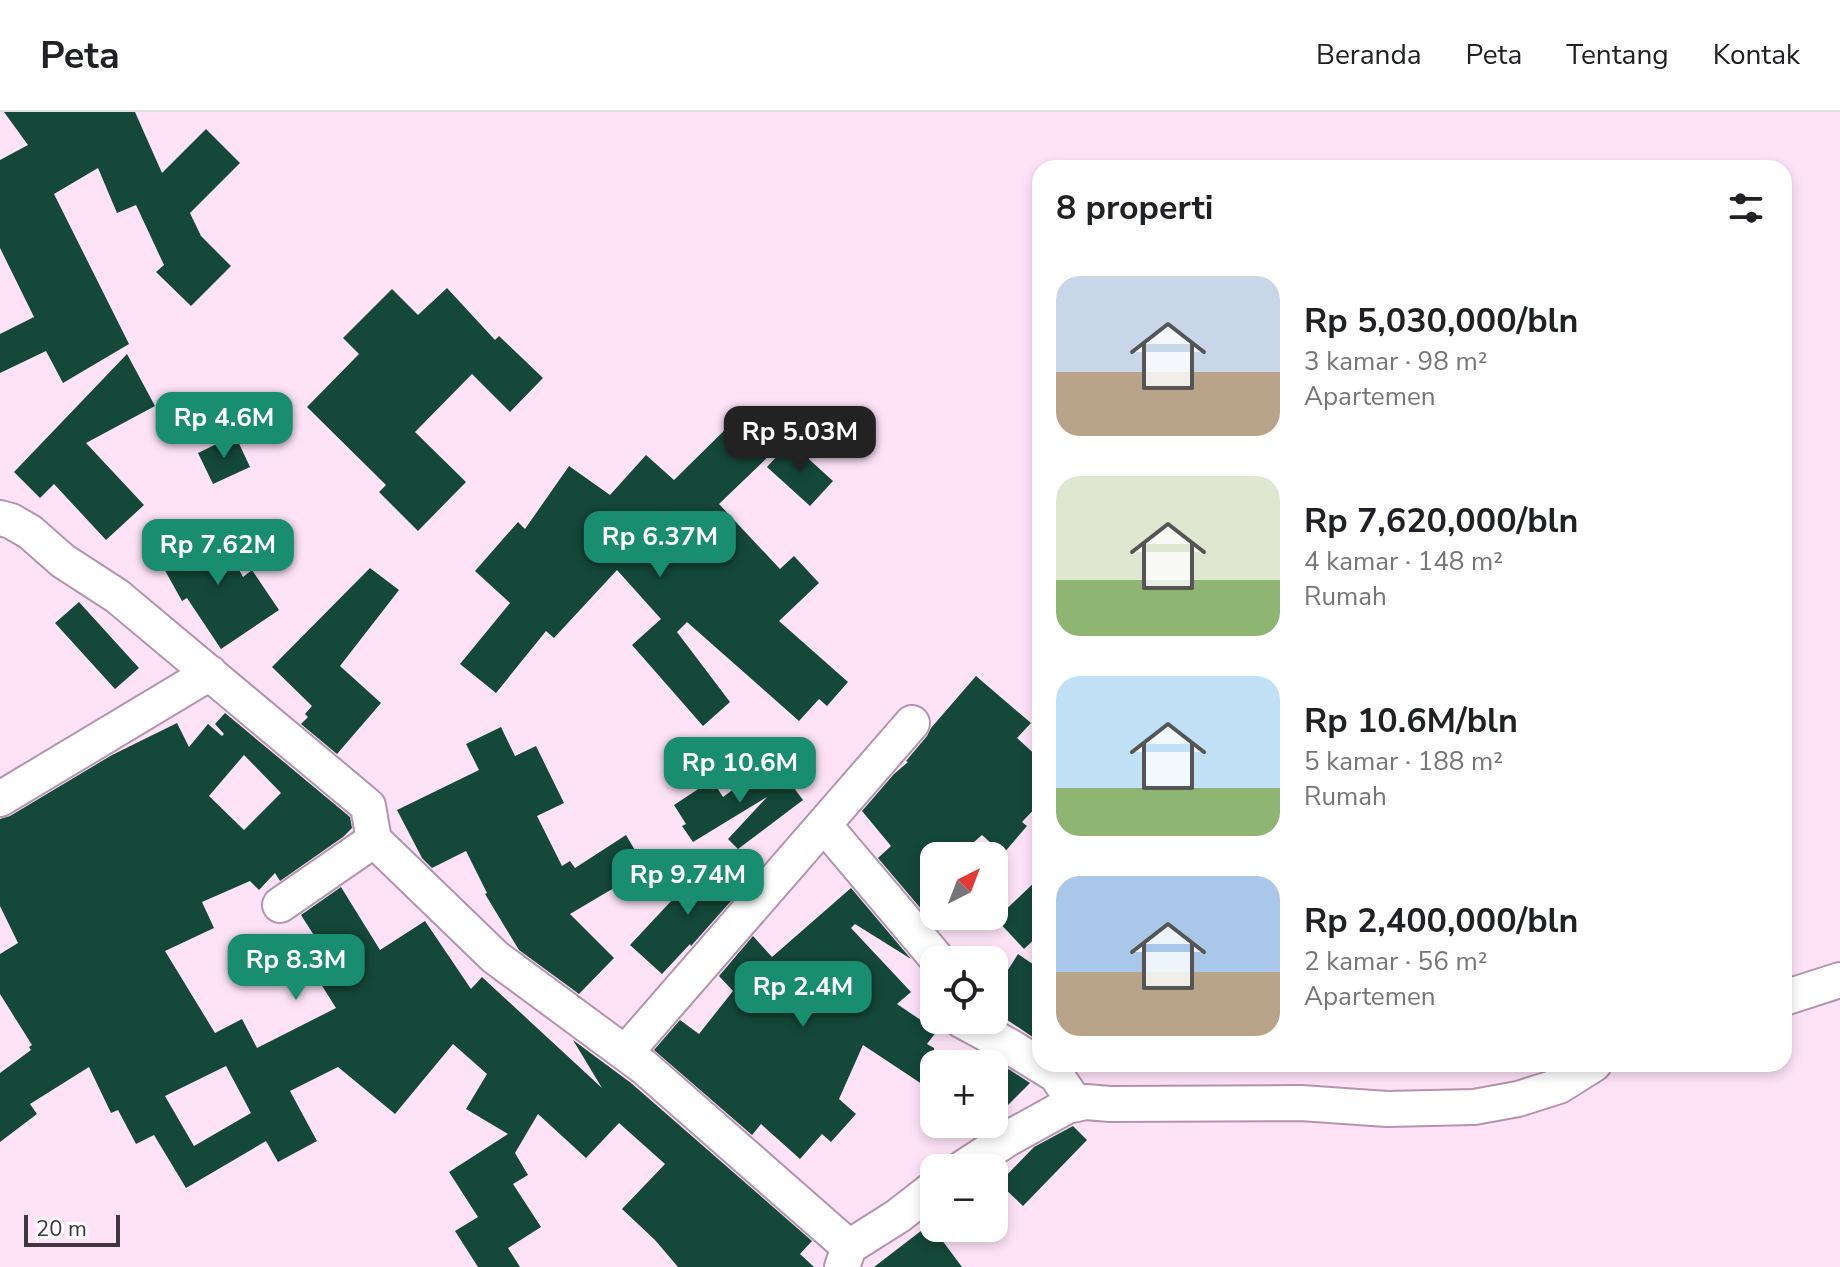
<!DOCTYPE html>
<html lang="id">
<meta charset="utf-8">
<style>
body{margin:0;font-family:"Nunito Sans",sans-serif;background:#f2f2f2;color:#202124;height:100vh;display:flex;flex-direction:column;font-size:30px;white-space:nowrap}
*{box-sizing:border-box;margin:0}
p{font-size:26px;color:#757577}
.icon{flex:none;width:44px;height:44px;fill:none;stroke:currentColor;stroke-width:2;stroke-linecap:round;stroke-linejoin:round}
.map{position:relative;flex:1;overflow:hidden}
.panel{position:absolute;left:1032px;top:48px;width:760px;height:912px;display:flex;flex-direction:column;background:#fff;border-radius:24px;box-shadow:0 4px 12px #0003}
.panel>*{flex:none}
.needle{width:52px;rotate:42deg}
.fabs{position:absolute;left:920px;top:730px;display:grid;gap:16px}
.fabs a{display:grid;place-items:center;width:88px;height:88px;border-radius:16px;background:#fff;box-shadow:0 4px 12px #0003;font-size:40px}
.scale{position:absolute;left:24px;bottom:20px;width:96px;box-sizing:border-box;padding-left:8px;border:4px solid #41353f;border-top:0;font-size:22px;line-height:28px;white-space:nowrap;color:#41353f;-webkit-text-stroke:6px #fff;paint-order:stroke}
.price{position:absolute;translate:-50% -68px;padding:0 18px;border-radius:16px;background:#198d6f;color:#fff;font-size:26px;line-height:52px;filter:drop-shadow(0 2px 4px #0008)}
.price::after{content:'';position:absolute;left:50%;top:48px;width:24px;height:18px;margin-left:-12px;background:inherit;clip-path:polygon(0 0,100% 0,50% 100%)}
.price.current{background:#222;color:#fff}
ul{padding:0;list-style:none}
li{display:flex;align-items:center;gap:24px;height:200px;padding:0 24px}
li span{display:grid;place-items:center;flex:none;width:224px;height:160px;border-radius:24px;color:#555}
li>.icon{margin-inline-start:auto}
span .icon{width:96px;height:96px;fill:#fffc;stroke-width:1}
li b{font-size:34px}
h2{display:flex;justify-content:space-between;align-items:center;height:96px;padding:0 24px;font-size:34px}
header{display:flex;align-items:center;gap:48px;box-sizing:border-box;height:112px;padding:0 40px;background:#fff;border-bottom:2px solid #e0e0e0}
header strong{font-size:38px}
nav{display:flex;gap:44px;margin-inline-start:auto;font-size:28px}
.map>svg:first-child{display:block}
</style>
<header>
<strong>Peta</strong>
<nav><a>Beranda</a><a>Peta</a><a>Tentang</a><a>Kontak</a></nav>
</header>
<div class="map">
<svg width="1840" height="1155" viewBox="0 0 1840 1155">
<rect width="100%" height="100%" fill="#fee3f8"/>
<path fill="#144838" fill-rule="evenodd" d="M4 0H135L162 61 206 17 240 51 190 101 201 124 231 154 191 194 156 160 164 153 136 93 117 101 98 56 54 82 129 232 63 271 46 239 0 261V222L34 205 0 136V48L28 33Z
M447 176 495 228 499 224 543 266 510 300 472 262 415 320 466 370 418 419 379 380 386 373 307 295 359 242 343 226 392 177 418 203Z
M127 242 155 294 86 331 144 393 106 428 54 372 40 386 14 360Z
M738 305 773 340 719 392 780 457 794 444 819 471 779 509 848 570 827 594 819 587 799 609 687 510 677 520 730 590 703 614 632 533 661 507 617 458 554 526 546 519 496 581 460 552 510 491 475 459 518 410 525 417 569 354 610 383 646 343 674 368Z
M235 323 250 355 213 372 198 341Z
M790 330 833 369 810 394 767 355Z
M216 415 243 465 252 458 279 498 221 537 187 486 182 489 158 446Z
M370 456 399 478 340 554 381 591 337 642 301 612 308 605 305 602 312 594 272 555Z
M79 490 139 556 115 577 55 511Z
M976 564 1031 611 1017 626 1040 647V691L1022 710 1027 714 1003 742 982 723 958 744H934V804H951L939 818 878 746 891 734 862 699 894 662 908 650 906 649 927 624 931 616Z
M225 601 350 705 352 716 343 725 280 769 275 761 259 778 250 769 202 790 214 816 165 839 215 921 242 907 257 936 336 896 314 861 331 850 301 803 341 775 380 838 425 809 471 877 482 865 602 976 573 928 631 971 812 1129 800 1142 814 1155H678L655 1128 622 1097 665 1052 619 1011 586 1046 538 1002 515 1041 528 1063 513 1072 541 1115 508 1136 520 1155H478L455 1119 478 1105 449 1060 508 1022 466 997 487 962 453 932 395 1002 338 955 290 979 317 1029 278 1050 266 1029 186 1076 154 1023 136 1032 118 998 111 1001 89 955 30 992 37 1002 0 1030V961L31 938 29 935 32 933 0 882V842L18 831 0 794V707L10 704 112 643 177 611 189 635 208 612 222 624 224 622 215 612ZM244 643 281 681 244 718 209 684ZM226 954 251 1001 194 1034 165 984Z
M501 615 515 644 536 634 564 691 537 704 562 754 570 749 575 756 626 723 646 757 570 802 614 846 579 882 519 838 485 782 487 781 466 739 432 756 422 746 397 698 479 658 466 632Z
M773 648 803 688 738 737 728 727 767 685 693 730 682 714 686 712 674 693 712 668 723 685Z
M730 747 747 771 691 834 690 832 662 862 630 833 673 787Z
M1040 765V822L1024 837 996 807Z
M851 776 911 847 855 812 851 816 911 880 897 892 937 919 927 932 934 936V980L863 933 839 987 856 1002 831 1030 822 1022 800 1047 761 1012 752 1023 654 938 680 908 699 922 733 879 719 864 753 824 772 845Z
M1018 842 1040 857V930L994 899V880Z
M1007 956 1030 971 994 1007V968Z
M1073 1014 1087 1028 1023 1094 999 1071 1034 1035Z
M930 1112 962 1155H874Z"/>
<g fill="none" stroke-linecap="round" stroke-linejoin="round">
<defs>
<path id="minor" d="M0 406 11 409 30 420 63 449 117 484 368 694 374 728 495 845 644 955 849 1135
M0 687 210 561
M824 713 938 848
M280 793 374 728
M1784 886 1840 868
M961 908 1009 934 1056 963 1076 992
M625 941 912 611
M963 1056 1009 1026 1067 994 1086 990 1110 992 1301 991 1387 997 1474 995 1518 987 1559 974 1594 952
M842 1155 849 1135 898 1104 934 1076"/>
</defs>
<use href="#minor" stroke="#b394ac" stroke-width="38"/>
<use href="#minor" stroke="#fff" stroke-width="34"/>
</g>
</svg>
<div class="fabs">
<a><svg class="needle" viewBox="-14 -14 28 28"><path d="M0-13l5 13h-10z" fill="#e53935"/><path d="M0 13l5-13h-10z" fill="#757577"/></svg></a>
<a><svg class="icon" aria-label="locate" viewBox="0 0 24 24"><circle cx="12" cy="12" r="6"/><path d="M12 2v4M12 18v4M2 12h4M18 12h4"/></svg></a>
<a>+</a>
<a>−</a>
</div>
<div class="scale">20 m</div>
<b class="price" style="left:224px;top:348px">Rp 4.6M</b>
<b class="price current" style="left:800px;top:362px">Rp 5.03M</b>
<b class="price" style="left:660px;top:467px">Rp 6.37M</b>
<b class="price" style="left:218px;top:475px">Rp 7.62M</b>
<b class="price" style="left:740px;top:693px">Rp 10.6M</b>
<b class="price" style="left:688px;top:805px">Rp 9.74M</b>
<b class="price" style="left:296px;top:890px">Rp 8.3M</b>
<b class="price" style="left:803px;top:917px">Rp 2.4M</b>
<section class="panel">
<h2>8 properti<svg class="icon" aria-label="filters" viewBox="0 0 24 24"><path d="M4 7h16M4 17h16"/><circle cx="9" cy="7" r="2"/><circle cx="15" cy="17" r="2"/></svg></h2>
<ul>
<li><span style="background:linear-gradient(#c9d6e8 60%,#b9a48a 0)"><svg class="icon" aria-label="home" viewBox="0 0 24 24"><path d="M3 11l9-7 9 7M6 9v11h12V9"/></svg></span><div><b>Rp 5,030,000/bln</b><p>3 kamar · 98 m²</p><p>Apartemen</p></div></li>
<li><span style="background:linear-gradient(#dfe7d0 65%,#8fb573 0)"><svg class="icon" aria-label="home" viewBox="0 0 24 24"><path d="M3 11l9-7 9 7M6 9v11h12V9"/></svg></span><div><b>Rp 7,620,000/bln</b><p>4 kamar · 148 m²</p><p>Rumah</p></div></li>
<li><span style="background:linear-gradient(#bfe0f5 70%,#8fb573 0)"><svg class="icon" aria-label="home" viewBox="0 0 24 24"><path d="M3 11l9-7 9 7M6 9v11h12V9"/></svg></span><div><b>Rp 10.6M/bln</b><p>5 kamar · 188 m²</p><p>Rumah</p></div></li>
<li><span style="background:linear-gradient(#a9c7e8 60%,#b9a48a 0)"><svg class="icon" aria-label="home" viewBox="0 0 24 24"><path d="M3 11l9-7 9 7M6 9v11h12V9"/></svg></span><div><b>Rp 2,400,000/bln</b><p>2 kamar · 56 m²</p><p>Apartemen</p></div></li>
</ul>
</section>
</div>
